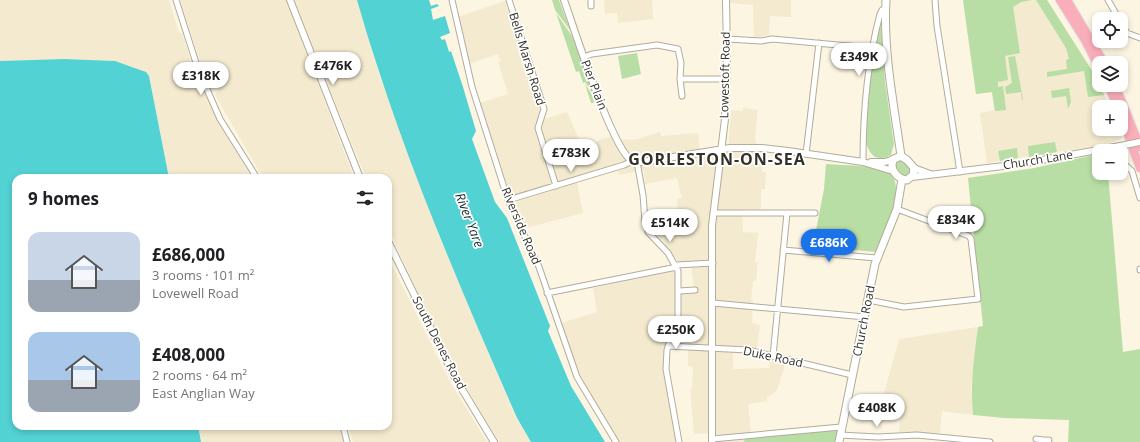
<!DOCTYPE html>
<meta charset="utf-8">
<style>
body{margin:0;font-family:"Open Sans",sans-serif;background:#f2f2f2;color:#202124;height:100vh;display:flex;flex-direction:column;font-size:15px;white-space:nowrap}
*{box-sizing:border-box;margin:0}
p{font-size:13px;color:#757577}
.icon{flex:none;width:22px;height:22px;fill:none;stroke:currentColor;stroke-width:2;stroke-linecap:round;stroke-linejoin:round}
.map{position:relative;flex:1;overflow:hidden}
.details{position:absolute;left:12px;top:174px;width:380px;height:256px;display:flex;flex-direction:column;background:#fff;border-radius:12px;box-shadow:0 2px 6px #0003}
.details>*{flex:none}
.fabs{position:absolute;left:1092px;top:12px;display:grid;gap:8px}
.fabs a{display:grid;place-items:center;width:36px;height:36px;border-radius:8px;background:#fff;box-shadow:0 2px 6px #0003;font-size:20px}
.price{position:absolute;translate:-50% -34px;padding:0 9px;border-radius:14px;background:#fff;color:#222;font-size:13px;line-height:26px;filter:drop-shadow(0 1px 2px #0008)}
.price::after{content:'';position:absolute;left:50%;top:24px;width:12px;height:9px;margin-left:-6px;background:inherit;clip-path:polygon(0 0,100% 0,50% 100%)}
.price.selected{background:#1a73e8;color:#fff}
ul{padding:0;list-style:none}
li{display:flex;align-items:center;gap:12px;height:100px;padding:0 16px}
li span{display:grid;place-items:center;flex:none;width:112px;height:80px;border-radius:12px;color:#555}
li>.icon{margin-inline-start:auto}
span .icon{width:48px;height:48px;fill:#fffc;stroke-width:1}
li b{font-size:17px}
h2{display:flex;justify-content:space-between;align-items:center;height:48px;padding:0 16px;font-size:17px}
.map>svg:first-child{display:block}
</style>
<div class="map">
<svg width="1140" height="442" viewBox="0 0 1140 442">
<rect width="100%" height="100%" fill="#fcf5e2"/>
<path fill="#f3eacf" d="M0 0H169L179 33H182L191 62 204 92 221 126 253 178H169L149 76 136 68 115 61 64 59 0 61Z
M180 0H286L354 178H263L215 95 218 90 211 71 202 67Z
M293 0H357L379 75 439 236 516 418 531 442H499L477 406 430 319 388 228V178H366Z
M604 0H652L653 19 618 23 617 13 605 14Z
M730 0H791V17L770 16 769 35 754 38 753 5 730 3Z
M963 0H1047L1096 77 1110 107H1099V129H1119L1123 138 1107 144 987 163 980 113 994 110 992 92 976 94Z
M505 1 540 101 544 119 567 112 582 146 588 144 598 147 596 141 612 136 615 143 625 139 634 140 660 132 661 136 698 133 700 154 714 155 718 157H724L728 151 731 110 743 111V108L758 110 755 137 756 144H760L759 151 765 152 762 172H766L765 189H761V209L742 210 743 232 758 233 755 263 758 262 756 281H753L751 300H753L752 323 760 325 757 348 733 346V369L770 368 769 358 784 362V369L777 390 773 394 767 397V401L748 404 751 434V438L745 439 744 442H716V433L694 434 690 389H692L693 367 688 366V348H695L696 327H678L681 317 682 290 694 289 691 265H681L653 230 680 225 677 199 682 198 677 178 645 184 644 170 619 175 617 166 576 178 583 213 526 228 514 205 519 201 517 194 509 190 480 103 508 94 498 62 500 61 498 54 469 64 458 17Z
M388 257 449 380 487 442H353L348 426H388Z
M675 271 678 292 677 313 673 329 665 347 663 363 668 399 678 442H619L583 383 561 323 597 312 593 288Z
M978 327 971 388 973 415 942 411 940 433 899 432 901 410 880 408 899 339Z
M198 426H340L345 442H201Z"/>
<path fill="#b9dea5" d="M552 0H559L570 30 555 10Z
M963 0H1032L1021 2 1013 7 1020 53 1005 56 1008 80 998 82V87L1003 86 1006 110 995 111 992 92 976 94Z
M1036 0H1047L1096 77 1104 95 1088 97 1084 71 1047 77V72L1067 69 1066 60 1069 59 1066 48Z
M556 13 572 36 594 95 585 82 583 83 579 71 576 72Z
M881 27 885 82 894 144 891 155C875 164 868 153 865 138L872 52 877 28Z
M637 53 641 74 622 79 618 56Z
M1015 56 1023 99 1022 100 1021 92 1006 94 1005 87 1012 83 1008 57Z
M585 84 595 99 596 102 591 103Z
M1069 88 1071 102 1068 109 1066 96 1052 98 1051 91Z
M1055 142 1057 152 1029 157 1028 146Z
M1017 148 1018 158 1000 161 998 151Z
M1099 154V173H1108L1123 352 1140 349V442H1068L1069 420 1004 418 973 415C970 385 974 356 978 327L983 326 968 178 1034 168Z
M897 161H902L910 168V173L904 176 895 167Z
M826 164C845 166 869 164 887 172 910 183 883 236 876 252L813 246 824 189Z
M838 428 836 442H744L745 439 751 438Z"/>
<path fill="#53d2d4" d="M357 0H429L431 6 437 4 439 6 431 9 433 20 445 16 450 33 440 37 442 40 445 39 449 52 451 51 463 87 476 131 472 139 495 202 507 218 550 326 548 331 571 386 605 442H531L517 418C457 281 398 144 357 0Z
M64 59 115 61 146 72 149 76 169 178H16V426H198L201 442H0V61Z"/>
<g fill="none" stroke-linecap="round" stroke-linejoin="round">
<defs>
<path id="minor" d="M176 0 198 69 220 119 257 178
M452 0 472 87 508 200 539 267 577 377 616 442
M509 0 544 109 538 128 556 186
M591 0V6
M935 0 937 26 960 172
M1108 0 1119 19
M1121 23 1127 33 1140 38
M727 39 761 41 772 39 871 48
M584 57 592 54 657 45 678 49 681 63 680 79H727
M680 79 682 96
M806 154 819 43
M1121 161 1132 171 1140 198
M637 162 643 195 645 221
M863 162C863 112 867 63 880 14L882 10H886
M508 200 624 165 632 161
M713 213H815
M783 250 876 258
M676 265 713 263
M1140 269V270
M679 291 695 290
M547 293 677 267
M868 300 904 307 978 299 971 239 969 236 897 209
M713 303 865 317
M668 346 748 350 852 375
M773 356 787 213
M343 426 347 442
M840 435 878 437 917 435 990 442
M712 439 841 427
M1036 439 1043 440V442
M1043 440H1049
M679 442 666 369 667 350 678 316V271L668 253 648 232 679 227"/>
<path id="tertiary" d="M290 0 360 178
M564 0C574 28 612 149 632 161L642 162 730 148H762L788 151 863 162 893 171
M871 162H885L894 159
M914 168 930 174
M912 177 1020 164 1120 146
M388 241 454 376 494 442
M712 442V226L725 119 727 52 726 0"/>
<path id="secondary" d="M886 0C883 53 894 105 901 156
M901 156 907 160 914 168 913 175 907 180C897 179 888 168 894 159Z
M839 442 875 264 897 209 902 179"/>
<path id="trunk" d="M1060 0 1085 40 1099 67
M1067 0 1104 63
M1108 85 1118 107
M1115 85 1140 147
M1121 115 1140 168"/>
</defs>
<use href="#minor" stroke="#b2ac9a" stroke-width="7"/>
<use href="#tertiary" stroke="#b2ac9a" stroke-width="8"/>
<use href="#secondary" stroke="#b2ac9a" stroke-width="9"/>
<use href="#trunk" stroke="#dededd" stroke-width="10"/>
<use href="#minor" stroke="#fff" stroke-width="5"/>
<use href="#tertiary" stroke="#fff" stroke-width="6"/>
<use href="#secondary" stroke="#fff" stroke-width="7"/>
<use href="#trunk" stroke="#faaeba" stroke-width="8"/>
<defs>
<path id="tertiary-bridge" d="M1120 146 1140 142"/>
</defs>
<use href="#tertiary-bridge" stroke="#b2ac9a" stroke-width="8" stroke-linecap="butt"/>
<use href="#tertiary-bridge" stroke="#fff" stroke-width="6"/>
</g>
<g text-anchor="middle" stroke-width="3.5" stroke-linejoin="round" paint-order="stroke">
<g font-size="12" fill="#333129" stroke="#fff">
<text transform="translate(527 59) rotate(73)" y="4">Bells Marsh Road</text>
<text transform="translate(725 75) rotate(-89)" y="4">Lowestoft Road</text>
<text transform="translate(594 85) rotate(69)" y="4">Pier Plain</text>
<text transform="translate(1038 160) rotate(-9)" y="4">Church Lane</text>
<text transform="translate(521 226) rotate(67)" y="4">Riverside Road</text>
<text transform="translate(864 321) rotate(-79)" y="4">Church Road</text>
<text transform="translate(439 343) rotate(63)" y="4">South Denes Road</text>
<text transform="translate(773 357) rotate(12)" y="4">Duke Road</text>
</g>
<g font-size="13" font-style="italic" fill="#193030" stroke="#fff">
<text transform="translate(470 220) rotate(69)" y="5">River Yare</text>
</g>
<g font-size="16" font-weight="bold" letter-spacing="1" fill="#333129" stroke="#fff">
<text x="717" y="165">GORLESTON-ON-SEA</text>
</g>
</g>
</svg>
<div class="fabs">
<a><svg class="icon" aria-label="locate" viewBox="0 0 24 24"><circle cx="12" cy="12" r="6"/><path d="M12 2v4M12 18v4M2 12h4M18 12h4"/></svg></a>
<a><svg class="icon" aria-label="layers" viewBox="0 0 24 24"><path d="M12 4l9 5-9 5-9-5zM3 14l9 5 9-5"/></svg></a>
<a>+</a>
<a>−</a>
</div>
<b class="price" style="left:859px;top:77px">£349K</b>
<b class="price" style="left:333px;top:86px">£476K</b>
<b class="price" style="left:201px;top:96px">£318K</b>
<b class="price" style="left:571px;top:173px">£783K</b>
<b class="price" style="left:956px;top:240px">£834K</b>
<b class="price" style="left:670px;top:243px">£514K</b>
<b class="price selected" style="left:829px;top:263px">£686K</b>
<b class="price" style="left:676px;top:350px">£250K</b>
<b class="price" style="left:877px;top:428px">£408K</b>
<section class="details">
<h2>9 homes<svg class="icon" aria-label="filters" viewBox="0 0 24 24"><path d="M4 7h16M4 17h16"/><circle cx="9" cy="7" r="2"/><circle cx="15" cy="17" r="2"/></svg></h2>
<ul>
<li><span style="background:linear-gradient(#c9d6e8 60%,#9aa5b1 0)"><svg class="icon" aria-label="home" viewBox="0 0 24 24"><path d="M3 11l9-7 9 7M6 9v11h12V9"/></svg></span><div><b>£686,000</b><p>3 rooms · 101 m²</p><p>Lovewell Road</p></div></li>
<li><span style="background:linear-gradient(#a9c7e8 60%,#9aa5b1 0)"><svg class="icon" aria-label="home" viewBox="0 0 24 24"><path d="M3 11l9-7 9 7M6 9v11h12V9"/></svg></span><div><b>£408,000</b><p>2 rooms · 64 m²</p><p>East Anglian Way</p></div></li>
</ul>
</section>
</div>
